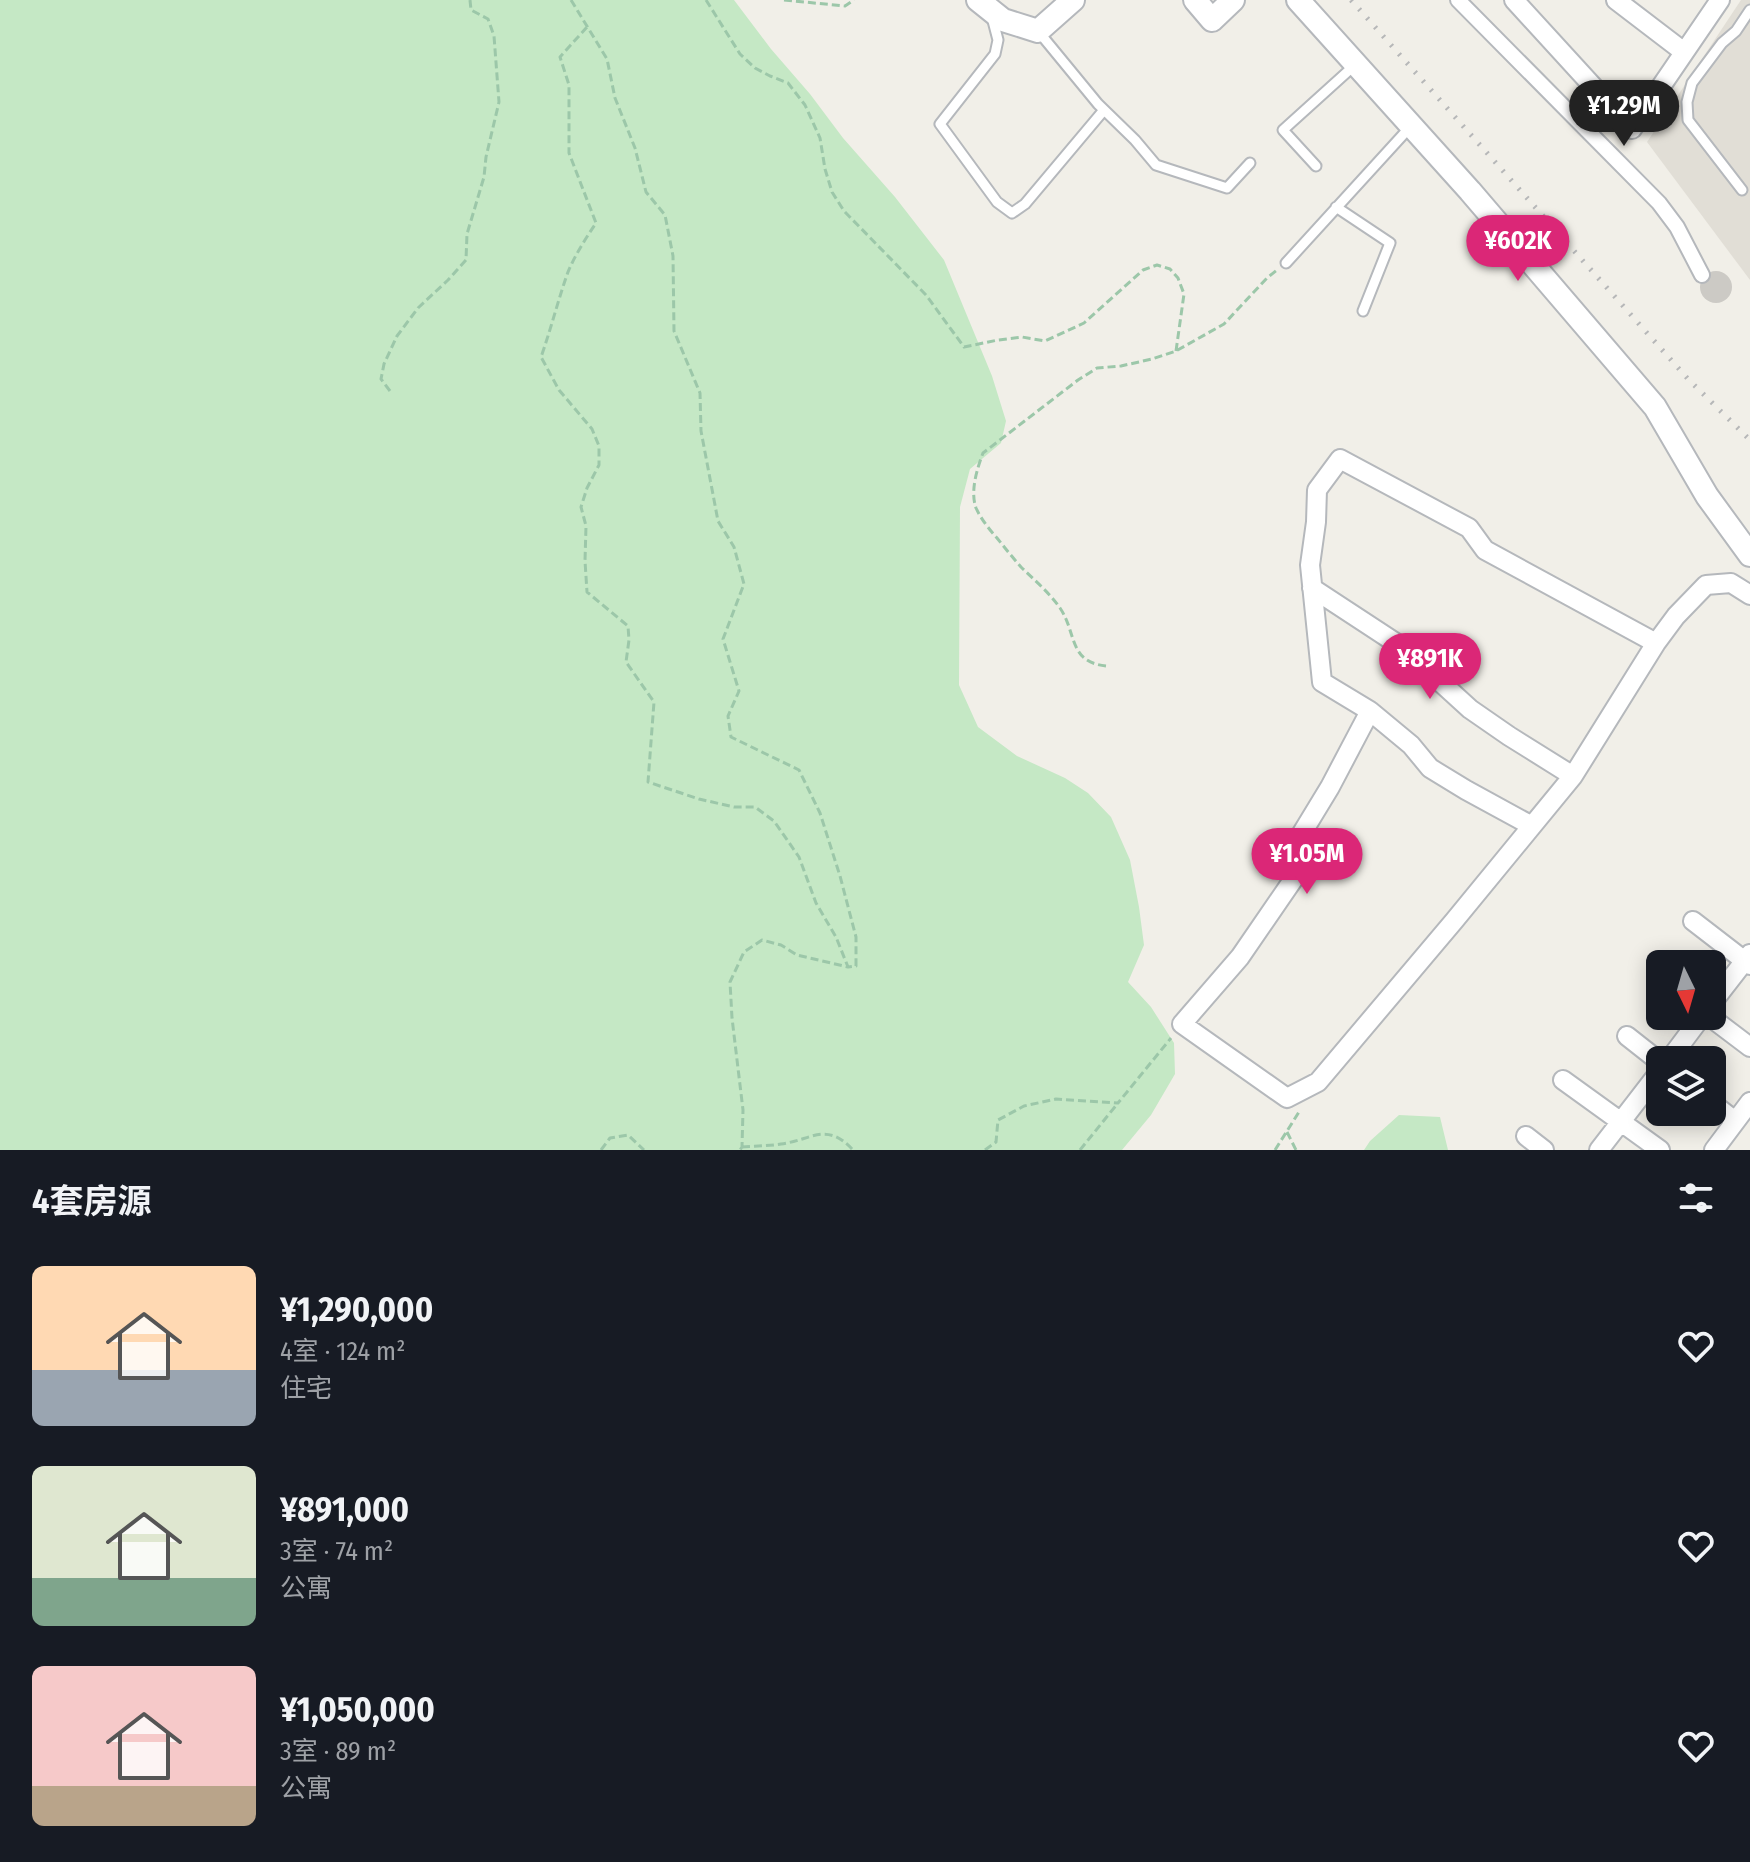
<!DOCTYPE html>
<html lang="zh">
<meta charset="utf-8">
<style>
body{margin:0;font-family:"Fira Sans Condensed","Noto Sans SC",sans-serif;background:#242831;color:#f1f3f6;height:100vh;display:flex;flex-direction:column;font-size:30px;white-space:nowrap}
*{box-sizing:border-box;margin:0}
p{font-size:26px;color:#9ea1a6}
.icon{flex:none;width:44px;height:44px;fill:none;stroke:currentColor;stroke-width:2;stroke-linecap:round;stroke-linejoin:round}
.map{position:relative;height:1150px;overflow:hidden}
.sheet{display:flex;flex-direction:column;background:#171b24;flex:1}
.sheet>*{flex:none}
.needle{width:52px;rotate:175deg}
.fabs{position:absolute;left:1646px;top:950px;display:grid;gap:16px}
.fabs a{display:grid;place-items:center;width:80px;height:80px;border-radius:12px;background:#171b24;box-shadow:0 4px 20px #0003;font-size:40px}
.price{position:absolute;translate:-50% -68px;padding:0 18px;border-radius:28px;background:#db2777;color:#fff;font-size:26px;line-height:52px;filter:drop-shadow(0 2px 4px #0008)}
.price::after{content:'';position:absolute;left:50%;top:48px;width:24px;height:18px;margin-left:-12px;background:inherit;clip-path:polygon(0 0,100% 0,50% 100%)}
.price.current{background:#222;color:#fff}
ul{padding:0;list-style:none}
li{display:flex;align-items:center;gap:24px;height:200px;padding:0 32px}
li span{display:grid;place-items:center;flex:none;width:224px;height:160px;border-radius:12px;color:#555}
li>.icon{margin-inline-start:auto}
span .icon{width:96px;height:96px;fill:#fffc;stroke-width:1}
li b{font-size:34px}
h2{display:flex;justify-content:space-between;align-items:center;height:96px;padding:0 32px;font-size:34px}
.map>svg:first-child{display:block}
</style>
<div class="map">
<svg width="1750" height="1150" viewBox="0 0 1750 1150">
<rect width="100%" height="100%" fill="#f1efe8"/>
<path fill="#e1ded6" d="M1741 0H1750V280L1647 142Z"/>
<path fill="#c5e8c5" d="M0 0H734L771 49 810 94 843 138 895 197 944 260 992 376 1006 421 1001 443 970 469 960 507 959 685 978 727 1017 756 1065 778 1088 793 1111 817 1130 860 1139 907 1144 945 1128 982 1151 1007 1174 1043 1175 1074 1151 1115 1122 1150H0Z
M1399 1115 1440 1117 1448 1150H1364L1370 1141Z"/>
<path fill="#cccac5" d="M1700 287a16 16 0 1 1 32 0a16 16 0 1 1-32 0Z"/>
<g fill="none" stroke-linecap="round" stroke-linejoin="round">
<defs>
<path id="service" d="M992 17 998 40 995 54 940 124 997 202 1012 213 1025 204 1104 110
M1038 31 1098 104 1135 140 1156 165 1227 188 1250 163
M1316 166 1283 130 1356 64
M1742 190 1688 120 1687 102 1692 83 1722 43 1736 31 1750 10
M1336 207 1390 243 1363 311
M1286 263 1411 126"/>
<path id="pedestrian" d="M1458 0 1659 203 1677 227 1702 275"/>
<path id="minor" d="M1514 0 1632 129 1720 0
M1616 0 1684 52
M1312 588 1402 647 1470 709 1509 736 1573 776
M1656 643 1485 550 1469 528 1340 459 1317 490 1316 522 1310 565 1322 682 1370 711 1330 787 1299 838 1308 858 1240 957 1182 1024 1287 1098 1318 1082 1454 921 1573 776 1656 643 1676 616 1706 585 1731 583 1750 595
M1370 711 1411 745 1430 768 1466 790 1532 826
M1693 921 1750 965
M1712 1003 1750 954
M1709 1016 1750 1047
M1627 1036 1660 1062
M1669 1060 1702 1016
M1563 1080 1660 1150
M1712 1103 1735 1121
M1526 1136 1544 1150
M1599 1150 1660 1071
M1714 1150 1750 1102"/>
<path id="tertiary" d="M978 0 1003 20 1038 31 1073 0
M1195 0 1212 20 1233 0
M1298 0 1470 191 1655 407 1707 496 1750 555"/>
</defs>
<use href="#service" stroke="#b5b8bc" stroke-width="13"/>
<use href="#pedestrian" stroke="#b5b8bc" stroke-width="18"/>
<use href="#minor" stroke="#b5b8bc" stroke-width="22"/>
<use href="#tertiary" stroke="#b5b8bc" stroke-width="26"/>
<path stroke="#9cc7a9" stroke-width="3" stroke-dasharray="8 4" stroke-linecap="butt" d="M571 0 607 59 615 98 635 148 646 192 665 215 673 256 674 331 700 393 701 431 718 521 734 547 744 584 723 639 739 691 728 716 731 737 799 770 820 813 840 876 856 937V966L848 967
M706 0 740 54 755 68 770 76 788 83 805 105 820 138 825 169 832 192 844 211 926 295 964 347 998 340 1022 337 1045 341 1084 323 1143 270 1157 265 1170 269 1178 278 1184 294 1176 351
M784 0 845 6 854 0
M587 27 560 57 569 85V153L596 223C586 238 575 255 568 272 558 300 551 329 541 357L559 390 592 429 599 446V465L587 488 581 507 586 526 585 561 587 592 628 626 629 640 626 662 654 702 648 782 699 799 734 807H755L774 821 799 857 816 903 836 937 848 967 797 955 781 945 762 940 744 952 730 982 732 1018 743 1110 742 1147 740 1150
M390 391 381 379 384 364 397 336 418 308 448 280 466 260 467 234 484 177 486 157 499 102 494 36 488 19 471 10 470 0
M1106 666C1068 662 1077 633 1060 608 1049 592 1034 580 1021 567 1013 558 1005 548 997 538 989 529 981 519 976 508 970 491 977 469 983 453L1078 380 1097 368 1121 366 1152 359 1176 351 1224 324 1267 278 1277 270
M1287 1132 1296 1150
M742 1147C755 1146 768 1146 781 1144 812 1140 826 1121 853 1150
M601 1150 610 1138 628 1135 644 1150
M985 1150 996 1142 998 1120 1024 1106 1056 1099 1118 1103 1171 1038
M1080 1150 1118 1103
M1275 1150 1299 1112"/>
<use href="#service" stroke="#fff" stroke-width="9"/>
<use href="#pedestrian" stroke="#fff" stroke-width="14"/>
<use href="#minor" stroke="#fff" stroke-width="18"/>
<use href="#tertiary" stroke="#fff" stroke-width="22"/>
<path stroke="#b6b7b8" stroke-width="5" stroke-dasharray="2 10" stroke-linecap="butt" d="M1351 0 1688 379 1750 440"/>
</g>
</svg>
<div class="fabs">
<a><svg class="needle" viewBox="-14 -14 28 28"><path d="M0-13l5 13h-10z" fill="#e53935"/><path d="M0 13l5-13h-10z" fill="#9ea1a6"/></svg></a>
<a><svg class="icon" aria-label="layers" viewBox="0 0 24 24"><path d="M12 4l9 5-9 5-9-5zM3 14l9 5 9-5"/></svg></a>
</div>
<b class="price current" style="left:1624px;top:148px">¥1.29M</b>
<b class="price" style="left:1518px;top:283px">¥602K</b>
<b class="price" style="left:1430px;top:701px">¥891K</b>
<b class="price" style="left:1307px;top:896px">¥1.05M</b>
</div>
<section class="sheet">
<h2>4套房源<svg class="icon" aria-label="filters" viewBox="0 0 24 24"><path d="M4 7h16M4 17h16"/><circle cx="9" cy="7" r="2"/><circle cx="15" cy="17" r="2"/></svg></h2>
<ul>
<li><span style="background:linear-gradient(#ffd9b3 65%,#9aa5b1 0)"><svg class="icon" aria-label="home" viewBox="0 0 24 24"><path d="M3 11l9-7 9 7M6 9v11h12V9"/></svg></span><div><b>¥1,290,000</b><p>4室 · 124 m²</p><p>住宅</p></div><svg class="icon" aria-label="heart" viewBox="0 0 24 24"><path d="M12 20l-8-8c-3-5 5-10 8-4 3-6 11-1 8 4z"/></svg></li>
<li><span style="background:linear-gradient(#dfe7d0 70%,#7fa58c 0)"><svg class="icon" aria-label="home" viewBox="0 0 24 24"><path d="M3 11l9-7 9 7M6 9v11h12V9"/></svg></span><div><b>¥891,000</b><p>3室 · 74 m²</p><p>公寓</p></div><svg class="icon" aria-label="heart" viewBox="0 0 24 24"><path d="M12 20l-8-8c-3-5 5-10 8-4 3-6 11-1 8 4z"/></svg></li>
<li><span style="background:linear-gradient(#f6c9c9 75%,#b9a48a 0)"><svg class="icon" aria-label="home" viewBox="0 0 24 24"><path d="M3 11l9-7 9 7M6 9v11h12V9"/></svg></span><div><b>¥1,050,000</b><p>3室 · 89 m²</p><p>公寓</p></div><svg class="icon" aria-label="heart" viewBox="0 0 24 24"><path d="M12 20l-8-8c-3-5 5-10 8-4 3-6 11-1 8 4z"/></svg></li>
</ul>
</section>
